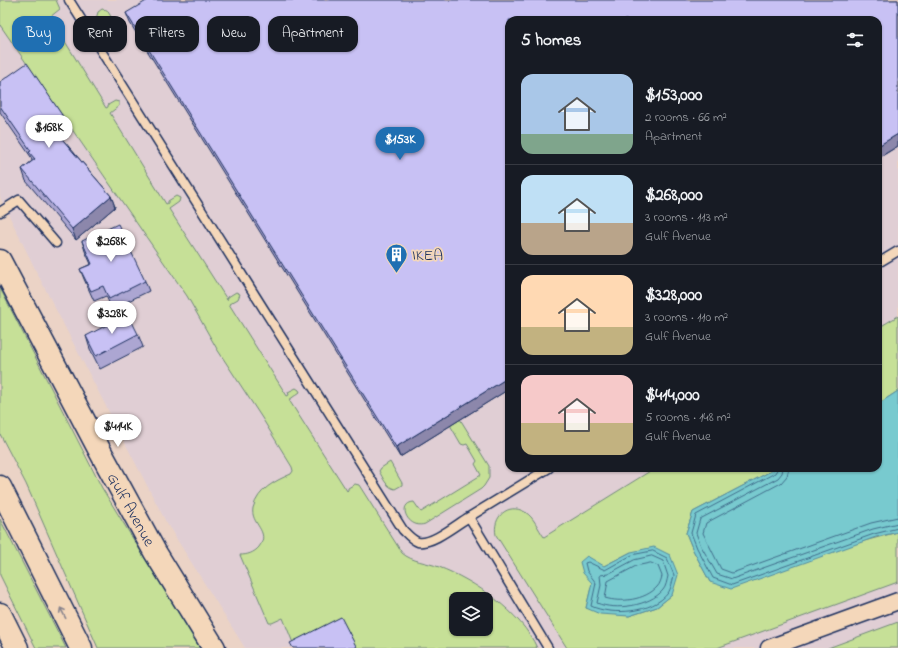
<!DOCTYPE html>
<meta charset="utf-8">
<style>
body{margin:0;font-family:"Indie Flower",sans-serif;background:#242831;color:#f1f3f6;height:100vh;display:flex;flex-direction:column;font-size:15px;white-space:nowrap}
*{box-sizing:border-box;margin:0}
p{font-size:13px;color:#9ea1a6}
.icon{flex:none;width:22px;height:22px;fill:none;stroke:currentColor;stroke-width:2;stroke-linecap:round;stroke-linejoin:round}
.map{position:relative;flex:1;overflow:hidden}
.sheet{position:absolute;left:505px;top:16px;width:377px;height:456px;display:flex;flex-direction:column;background:#171b24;border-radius:12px;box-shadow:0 1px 3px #0004}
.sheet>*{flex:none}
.banner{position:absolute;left:12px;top:16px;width:380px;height:36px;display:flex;gap:8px}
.tools{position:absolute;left:449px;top:592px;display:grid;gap:8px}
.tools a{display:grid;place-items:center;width:44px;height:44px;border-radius:8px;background:#171b24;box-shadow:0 1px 3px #0004;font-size:20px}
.price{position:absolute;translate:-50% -34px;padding:0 9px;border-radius:14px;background:#fff;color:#222;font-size:13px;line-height:26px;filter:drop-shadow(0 1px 2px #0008)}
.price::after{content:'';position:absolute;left:50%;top:24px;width:12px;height:9px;margin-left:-6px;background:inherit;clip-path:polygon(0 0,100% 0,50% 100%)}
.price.on{background:#1f6fb2;color:#fff}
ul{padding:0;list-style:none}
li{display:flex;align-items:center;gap:12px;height:100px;padding:0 16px}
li+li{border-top:1px solid #363941}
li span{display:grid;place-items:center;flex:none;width:112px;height:80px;border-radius:12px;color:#555}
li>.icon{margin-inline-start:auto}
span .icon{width:48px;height:48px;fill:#fffc;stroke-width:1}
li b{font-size:17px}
h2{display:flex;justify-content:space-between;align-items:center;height:48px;padding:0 16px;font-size:17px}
.tag{padding:0 14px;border-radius:12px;background:#171b24;box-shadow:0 1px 3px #0004;font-size:14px;line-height:36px}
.tag.on{background:#1f6fb2;color:#fff}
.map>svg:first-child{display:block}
</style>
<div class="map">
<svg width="898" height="648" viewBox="0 0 898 648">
<rect width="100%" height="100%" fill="#ebd3c6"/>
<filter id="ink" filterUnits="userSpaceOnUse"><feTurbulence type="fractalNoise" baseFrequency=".025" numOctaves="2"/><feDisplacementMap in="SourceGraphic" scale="8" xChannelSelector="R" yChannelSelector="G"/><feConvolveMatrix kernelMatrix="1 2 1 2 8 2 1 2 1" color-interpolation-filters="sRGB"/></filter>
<g filter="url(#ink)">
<path fill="#e0ced4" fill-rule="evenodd" d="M0 0H898V648H245L166 522 39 277 0 197ZM509 20H878V468H509ZM456 599H486V629H456Z"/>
<path fill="#c6e097" stroke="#70887a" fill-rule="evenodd" d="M0 0H56L60 9 50 17 106 108 108 107V105L115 101 119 102V106L110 113 166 204 168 203V201L176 196 180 198 179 202 169 209 226 298 227 300 228 297 236 292 240 294 238 299 229 304 287 396 289 395 288 392 296 388 299 390 300 392 289 400 347 491 348 490V488L355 484 359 485 402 553C412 562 427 562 439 567 474 580 522 613 537 648H356L293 643 283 618 272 623H269L240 555C247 555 254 553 259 547 271 531 250 524 253 508 258 489 275 481 291 474L293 471 292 467 262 418 217 349 187 296 0 25ZM456 599H486V629H456Z
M102 9 107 10 116 25 105 32 103 31 96 19 98 12Z
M0 288 102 488 200 648H98L26 484 0 434Z
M898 316V391L878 404V328Z
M460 419 489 466V478L484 486 481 489 425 524C408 530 396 503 414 502L421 512 481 475 475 464 477 461 467 444 464 445 461 444 450 425Z
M390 462 402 483V485L395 489C386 487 383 478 379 471L381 468Z
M655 468H777L693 512 686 533 693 550 710 582 898 532V582L717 648H567L496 535C492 517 508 502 525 512 534 517 538 529 544 537ZM631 552 672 595 657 607 629 616 586 608 592 583 604 566Z
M0 519 66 648H36L31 638 0 575Z
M898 622V648H828Z"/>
<path fill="#78cacf" stroke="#538ca2" d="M898 391V532L876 537 731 589 710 582 693 550 686 533 693 512 777 468H878V404Z
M654 547 670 555 678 575 672 595 657 607 629 616 600 614 586 608 592 583 583 573 580 562 587 556 604 566 631 552Z"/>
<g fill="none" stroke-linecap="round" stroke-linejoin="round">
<path stroke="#406d8b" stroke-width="1" d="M778 468 775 473 696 515 691 533 697 548 713 578 732 585 874 534 898 528
M783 468 782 473 778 478 700 519 696 533 701 546 717 574 732 579 873 529 898 523
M789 468 787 476 781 483 706 523 703 533 721 569 732 573 871 523 898 517
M653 551 667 558 674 575C673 580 671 589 668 593 653 613 612 616 591 606L596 583 587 571 585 563 588 562 605 570 632 555Z
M652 556 663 561 668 576C667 580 666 587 663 590 650 606 615 611 597 603L601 585 600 575 608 574 634 560Z
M651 563 658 566 662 576C661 580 660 584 657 587 645 600 621 603 605 598L608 581 636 566Z"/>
<defs>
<path id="lane" d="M69 0 403 530C408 535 412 540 418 542 432 545 457 524 469 517
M0 212 19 200 56 243
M878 263 898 251
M548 648 469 517 549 468"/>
<path id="street" d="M769 648 898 601"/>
<path id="secondary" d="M0 261 100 451 155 552 214 648"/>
<path id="highway" d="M0 487 81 648
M0 614 17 648"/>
</defs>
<use href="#lane" stroke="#1b2f5e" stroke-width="11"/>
<use href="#street" stroke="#1b2f5e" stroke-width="19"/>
<use href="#secondary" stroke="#1b2f5e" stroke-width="25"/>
<use href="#highway" stroke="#1b2f5e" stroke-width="25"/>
<use href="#lane" stroke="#f4d7ba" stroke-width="8"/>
<use href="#street" stroke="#f4d7ba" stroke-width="16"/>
<use href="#secondary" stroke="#f4d7ba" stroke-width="22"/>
<use href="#highway" stroke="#f4d7ba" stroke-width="22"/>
</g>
<path fill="#aca6d2" stroke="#1b2f5e" d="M898 0V146L400 457 130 23 126 13Z
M0 82 66 126 58 134 111 196 115 207 76 240 26 181 22 169 32 161 31 157 0 112Z
M82 241 145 281 149 291 112 309 106 296 94 301 84 279 80 269 91 264 85 251Z
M138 334 143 347 100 369 90 349 86 336Z"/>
<path fill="#8c87ab" stroke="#1b2f5e" d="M62 115 66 126 54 136 50 125Z
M898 134V146L878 158V146Z
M111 196 115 207 76 240 72 229Z
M509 377V389L400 457 396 447Z"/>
<path fill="#c8c1f4" stroke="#1b2f5e" d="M148 0H898V134L878 146V20H509V377L396 447 126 13Z
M27 63 62 115 50 125 111 196 72 229 22 169 35 159 29 152 31 151 0 106V82Z
M118 224 145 281 109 299 103 286 91 291 80 269 92 264 82 241Z
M128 314 138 334 96 356 86 336Z
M341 617 357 648H293L290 643Z"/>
<defs><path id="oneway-shaft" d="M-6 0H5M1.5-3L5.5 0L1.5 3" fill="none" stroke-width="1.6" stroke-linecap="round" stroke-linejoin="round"/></defs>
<use stroke="#88838c" href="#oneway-shaft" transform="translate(63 613) rotate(-117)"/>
</g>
<defs>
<symbol id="building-pin" viewBox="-11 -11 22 30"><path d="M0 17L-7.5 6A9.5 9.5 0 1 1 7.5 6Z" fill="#1f6fb2" stroke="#f4d7ba"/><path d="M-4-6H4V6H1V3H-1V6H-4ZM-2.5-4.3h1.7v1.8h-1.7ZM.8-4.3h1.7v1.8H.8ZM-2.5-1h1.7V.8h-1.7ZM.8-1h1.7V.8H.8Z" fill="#fff"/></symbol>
</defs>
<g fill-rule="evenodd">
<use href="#building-pin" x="384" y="242" width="25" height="34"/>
</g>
<g text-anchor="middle" stroke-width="3.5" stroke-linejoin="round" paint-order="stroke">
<g font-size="16" fill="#1b2f5e" stroke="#f4d7ba" text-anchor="start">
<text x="412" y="260">IKEA</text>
</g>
<g font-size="16" fill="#1b2f5e" stroke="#f4d7ba">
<text transform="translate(132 509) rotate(61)" y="6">Gulf Avenue</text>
</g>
</g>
</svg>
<div class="tools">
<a><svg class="icon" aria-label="layers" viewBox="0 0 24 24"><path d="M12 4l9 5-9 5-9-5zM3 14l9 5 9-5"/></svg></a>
</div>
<b class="price" style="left:49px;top:149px">$168K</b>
<b class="price on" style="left:400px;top:161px">$153K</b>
<b class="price" style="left:111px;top:263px">$268K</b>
<b class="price" style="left:112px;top:335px">$328K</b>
<b class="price" style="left:118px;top:448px">$414K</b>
<div class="banner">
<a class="tag on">Buy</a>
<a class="tag">Rent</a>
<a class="tag">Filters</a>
<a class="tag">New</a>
<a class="tag">Apartment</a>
</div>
<section class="sheet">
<h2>5 homes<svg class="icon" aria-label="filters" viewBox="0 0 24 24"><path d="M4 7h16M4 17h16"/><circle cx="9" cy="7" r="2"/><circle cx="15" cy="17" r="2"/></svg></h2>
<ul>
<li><span style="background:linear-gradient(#a9c7e8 75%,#7fa58c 0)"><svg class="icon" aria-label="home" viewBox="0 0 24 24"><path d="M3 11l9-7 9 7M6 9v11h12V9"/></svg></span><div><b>$153,000</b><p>2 rooms · 66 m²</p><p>Apartment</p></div></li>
<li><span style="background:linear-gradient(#bfe0f5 60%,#b9a48a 0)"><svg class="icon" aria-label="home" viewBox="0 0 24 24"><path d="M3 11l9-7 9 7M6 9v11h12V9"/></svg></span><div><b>$268,000</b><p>3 rooms · 113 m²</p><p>Gulf Avenue</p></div></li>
<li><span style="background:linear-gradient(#ffd9b3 65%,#c2b280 0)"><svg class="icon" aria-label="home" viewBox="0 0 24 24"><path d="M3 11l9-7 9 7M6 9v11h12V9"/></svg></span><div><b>$328,000</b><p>3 rooms · 110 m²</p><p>Gulf Avenue</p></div></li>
<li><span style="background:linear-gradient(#f6c9c9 60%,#c2b280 0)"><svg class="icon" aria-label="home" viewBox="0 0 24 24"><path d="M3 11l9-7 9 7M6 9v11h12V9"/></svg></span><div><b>$414,000</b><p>5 rooms · 148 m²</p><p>Gulf Avenue</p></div></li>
</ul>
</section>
</div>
